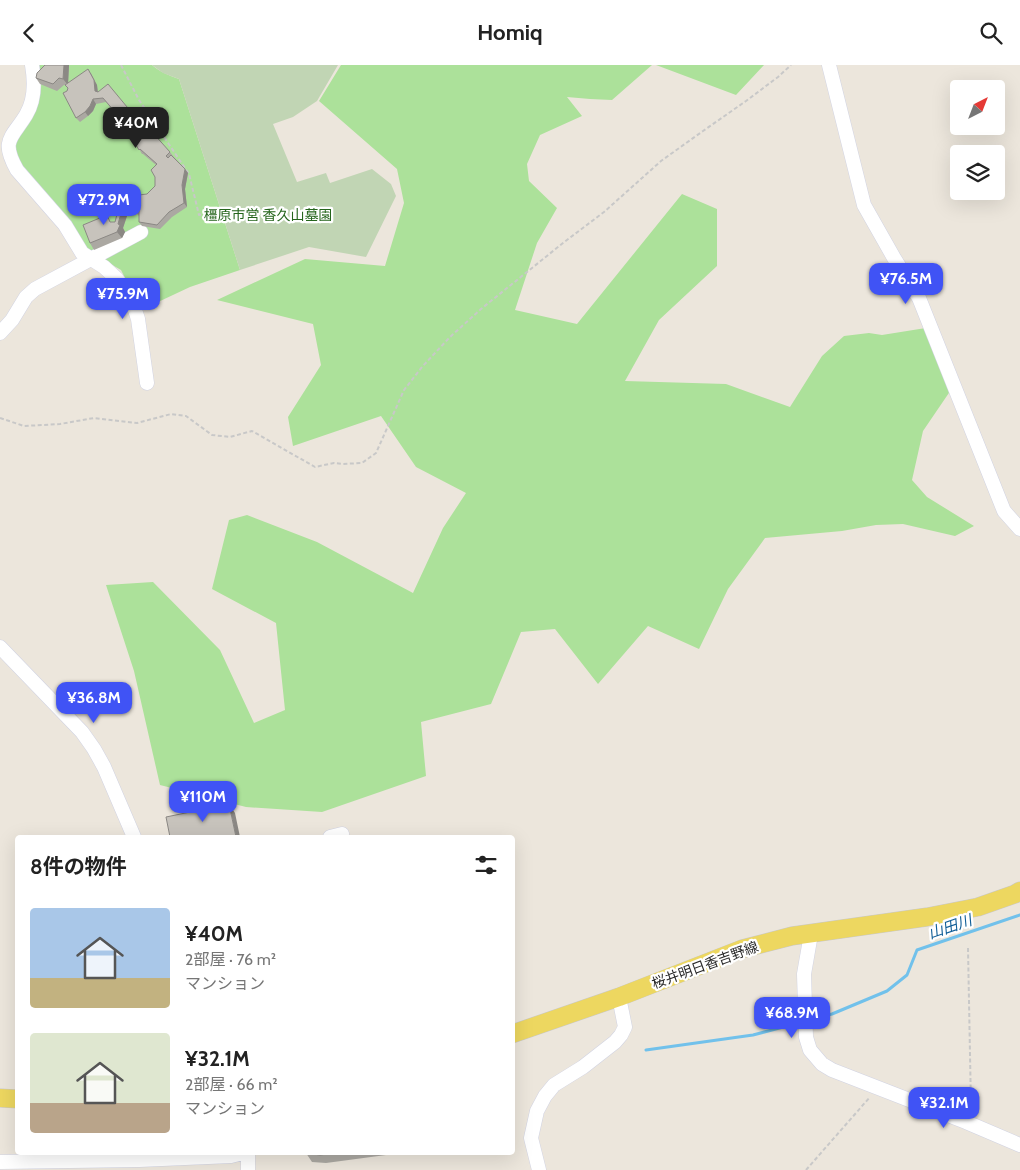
<!DOCTYPE html>
<html lang="ja">
<meta charset="utf-8">
<style>
body{margin:0;font-family:Cabin,"Noto Sans JP",sans-serif;background:#f6f6f6;color:#222;height:100vh;display:flex;flex-direction:column;font-size:19px;white-space:nowrap}
*{box-sizing:border-box;margin:0}
p{font-size:16px;color:#767676}
.icon{flex:none;width:28px;height:28px;fill:none;stroke:currentColor;stroke-width:2;stroke-linecap:round;stroke-linejoin:round}
.map{position:relative;flex:1;overflow:hidden}
.drawer{position:absolute;left:15px;top:770px;width:500px;height:320px;display:flex;flex-direction:column;background:#fff;border-radius:5px;box-shadow:0 5px 20px #0002}
.drawer>*{flex:none}
.needle{width:32px;rotate:42deg}
.buttons{position:absolute;left:950px;top:15px;display:grid;gap:10px}
.buttons a{display:grid;place-items:center;width:55px;height:55px;border-radius:5px;background:#fff;box-shadow:0 5px 20px #0002;font-size:25px}
.price{position:absolute;translate:-50% -42px;padding:0 11px;border-radius:10px;background:#4053f5;color:#fff;font-size:16px;line-height:32px;filter:drop-shadow(0 1px 2px #0008)}
.price::after{content:'';position:absolute;left:50%;top:30px;width:15px;height:11px;margin-left:-8px;background:inherit;clip-path:polygon(0 0,100% 0,50% 100%)}
.price.current{background:#222;color:#fff}
ul{padding:0;list-style:none}
li{display:flex;align-items:center;gap:15px;height:125px;padding:0 15px}
li span{display:grid;place-items:center;flex:none;width:140px;height:100px;border-radius:5px;color:#555}
li>.icon{margin-inline-start:auto}
span .icon{width:60px;height:60px;fill:#fffc;stroke-width:1}
li b{font-size:21px}
h2{display:flex;justify-content:space-between;align-items:center;height:60px;padding:0 15px;font-size:21px}
header{display:flex;justify-content:space-between;align-items:center;height:65px;padding:0 15px;background:#fff;font-size:22px;font-weight:700}
.map>svg:first-child{display:block}
</style>
<header><svg class="icon" aria-label="back" viewBox="0 0 24 24"><path d="M15 5l-7 7 7 7"/></svg>Homiq<svg class="icon" aria-label="search" viewBox="0 0 24 24"><circle cx="10" cy="10" r="6"/><path d="M15 15l6 6"/></svg></header>
<div class="map">
<svg width="1020" height="1105" viewBox="0 0 1020 1105">
<rect width="100%" height="100%" fill="#ece6dc"/>
<path fill="#ace19a" d="M37 0H152C160 7 170 11 179 14L240 205 190 222 141 245 121 205 83 183 22 105 14 78Z
M341 0H652L612 35 590 34 567 32 582 51 540 70 527 99 529 116 557 143 537 178 515 245 577 259 682 129 717 144V201L659 255 625 316 726 319 790 342 822 291 844 271 869 268 882 270 932 262 955 319 923 366 912 415 927 432 974 461 955 471 903 459 876 460 842 466 765 473 728 524 699 584 648 561 598 619 555 564 521 567 491 639 421 657 426 711 322 747 246 742 160 720 134 606 106 520 153 517 220 585 254 658 285 645 276 558 212 524 229 455 247 450 317 477 413 528 443 463 466 428 416 402 381 351 293 381 288 352 321 300 313 259 217 235 305 194 385 201 404 138 397 104 319 36Z
M656 0H764L736 30Z"/>
<path fill="#c1d5b4" d="M152 0H338L317 36 293 52 273 59 297 117 326 108 330 118 372 104 391 119 396 131 366 192 309 182 240 205 179 14 163 8Z"/>
<g fill="none" stroke-linecap="round" stroke-linejoin="round">
<path stroke="#71c1eb" stroke-width="3" d="M808 955 832 949 887 926 907 910 917 885 1020 850
M646 985 753 970 802 957"/>
<defs>
<path id="minor" d="M32 0C35 17 35 35 26 50 12 73 0 75 17 105L65 160 82 188 104 202 117 214 122 221 135 245 138 254 147 318
M829 0 864 140 894 193 919 233 1004 446 1020 464
M0 268 12 255 26 232 35 224 141 167
M0 582 82 667 94 684 104 702 134 772
M330 772 342 769
M811 869 804 909 806 972 810 985 822 999 832 1005 966 1057 1020 1080
M248 1088V1105
M0 1097 139 1095 231 1091 243 1088
M539 1105 531 1073 537 1046 545 1031 554 1020 583 1002 615 977 621 970 625 962 619 932"/>
<path id="major" d="M512 969 619 932 742 884 792 871 927 852 978 842 1015 829 1020 826
M0 1033 18 1034"/>
</defs>
<use href="#minor" stroke="#d1d3e2" stroke-width="15"/>
<use href="#major" stroke="#c8c8c8" stroke-width="19"/>
<path stroke="#c8c8c8" stroke-width="2" stroke-dasharray="4 2.5" stroke-linecap="butt" d="M121 0 139 35 189 109 199 150 220 146
M0 353 24 361 60 359 94 353 137 358 171 349 186 351 212 370 230 372 252 366 315 402 334 398 342 399 362 398 376 388 404 325 422 302 450 272 481 244 563 178 604 147 661 96 703 66 746 36 778 12 791 0
M968 883 971 1042 970 1045
M806 1105 870 1032"/>
<use href="#minor" stroke="#fff" stroke-width="14"/>
<use href="#major" stroke="#edd760" stroke-width="18"/>
</g>
<path fill="#aba8a2" d="M69 0 68 18 91 8 97 20 98 27 142 60 170 87 173 91 185 104 188 108 185 124 187 142 172 152 160 164 142 161 139 157V151L137 149 128 148 123 163 125 167 122 173 94 185 90 178 111 157H115L120 138 139 142 147 129 155 121 156 100 143 89H142L130 68 120 61 117 57 120 54 106 37 96 39 93 46 88 51 80 57 76 53 67 26 68 23 65 20H64L57 26 40 19 36 13Z
M306 1088H394L386 1090 326 1098 312 1097Z"/>
<path fill="#8b8884" d="M64 0H69L68 20 63 14Z
M88 4 97 20 98 30 95 26Z
M93 34 96 39 93 46 88 51 85 47Z
M185 104 188 108 185 124 187 142 184 138 182 120Z
M123 141 128 148 123 163 125 167 122 173 117 167 118 159Z
M229 739 235 748 240 772H236Z"/>
<path fill="#c7c3bc" stroke="#8b8884" d="M45 0H64L63 14 59 13 53 19 36 13 37 8Z
M88 4 94 15 95 26 98 27 108 19 142 60 144 58 170 87 166 91 168 93 171 90 185 104 182 120 184 138 169 147 157 160 139 157V130L147 129 155 121V112L151 105 157 99 140 84 139 85 129 68 132 66 128 62 126 64 117 57 121 54 103 33 93 34 90 41 85 47 76 53 63 28 67 26 68 23 65 20Z
M120 138 137 140V145L134 144V143L123 141 118 159 120 160 117 167 90 178 83 160 107 150 110 157H115Z
M229 739 236 772H170L166 752Z
M306 1088H335L320 1090Z"/>
<g text-anchor="middle" stroke-width="4.5" stroke-linejoin="round" paint-order="stroke">
<g font-size="14" fill="#25651c" stroke="#fff">
<text x="268" y="155">橿原市営 香久山墓園</text>
</g>
<g font-size="14" fill="#2a2a2a" stroke="#fff">
<text transform="translate(705 900) rotate(-20)" y="5">桜井明日香吉野線</text>
</g>
<g font-size="15" font-style="italic" fill="#115e97" stroke="#fff">
<text transform="translate(950 862) rotate(-19)" y="5">山田川</text>
</g>
</g>
</svg>
<div class="buttons">
<a><svg class="needle" viewBox="-14 -14 28 28"><path d="M0-13l5 13h-10z" fill="#e53935"/><path d="M0 13l5-13h-10z" fill="#767676"/></svg></a>
<a><svg class="icon" aria-label="layers" viewBox="0 0 24 24"><path d="M12 4l9 5-9 5-9-5zM3 14l9 5 9-5"/></svg></a>
</div>
<b class="price current" style="left:136px;top:84px">¥40M</b>
<b class="price" style="left:104px;top:161px">¥72.9M</b>
<b class="price" style="left:906px;top:240px">¥76.5M</b>
<b class="price" style="left:123px;top:255px">¥75.9M</b>
<b class="price" style="left:94px;top:659px">¥36.8M</b>
<b class="price" style="left:203px;top:758px">¥110M</b>
<b class="price" style="left:792px;top:974px">¥68.9M</b>
<b class="price" style="left:944px;top:1064px">¥32.1M</b>
<section class="drawer">
<h2>8件の物件<svg class="icon" aria-label="filters" viewBox="0 0 24 24"><path d="M4 7h16M4 17h16"/><circle cx="9" cy="7" r="2"/><circle cx="15" cy="17" r="2"/></svg></h2>
<ul>
<li><span style="background:linear-gradient(#a9c7e8 70%,#c2b280 0)"><svg class="icon" aria-label="home" viewBox="0 0 24 24"><path d="M3 11l9-7 9 7M6 9v11h12V9"/></svg></span><div><b>¥40M</b><p>2部屋 · 76 m²</p><p>マンション</p></div></li>
<li><span style="background:linear-gradient(#dfe7d0 70%,#b9a48a 0)"><svg class="icon" aria-label="home" viewBox="0 0 24 24"><path d="M3 11l9-7 9 7M6 9v11h12V9"/></svg></span><div><b>¥32.1M</b><p>2部屋 · 66 m²</p><p>マンション</p></div></li>
</ul>
</section>
</div>
